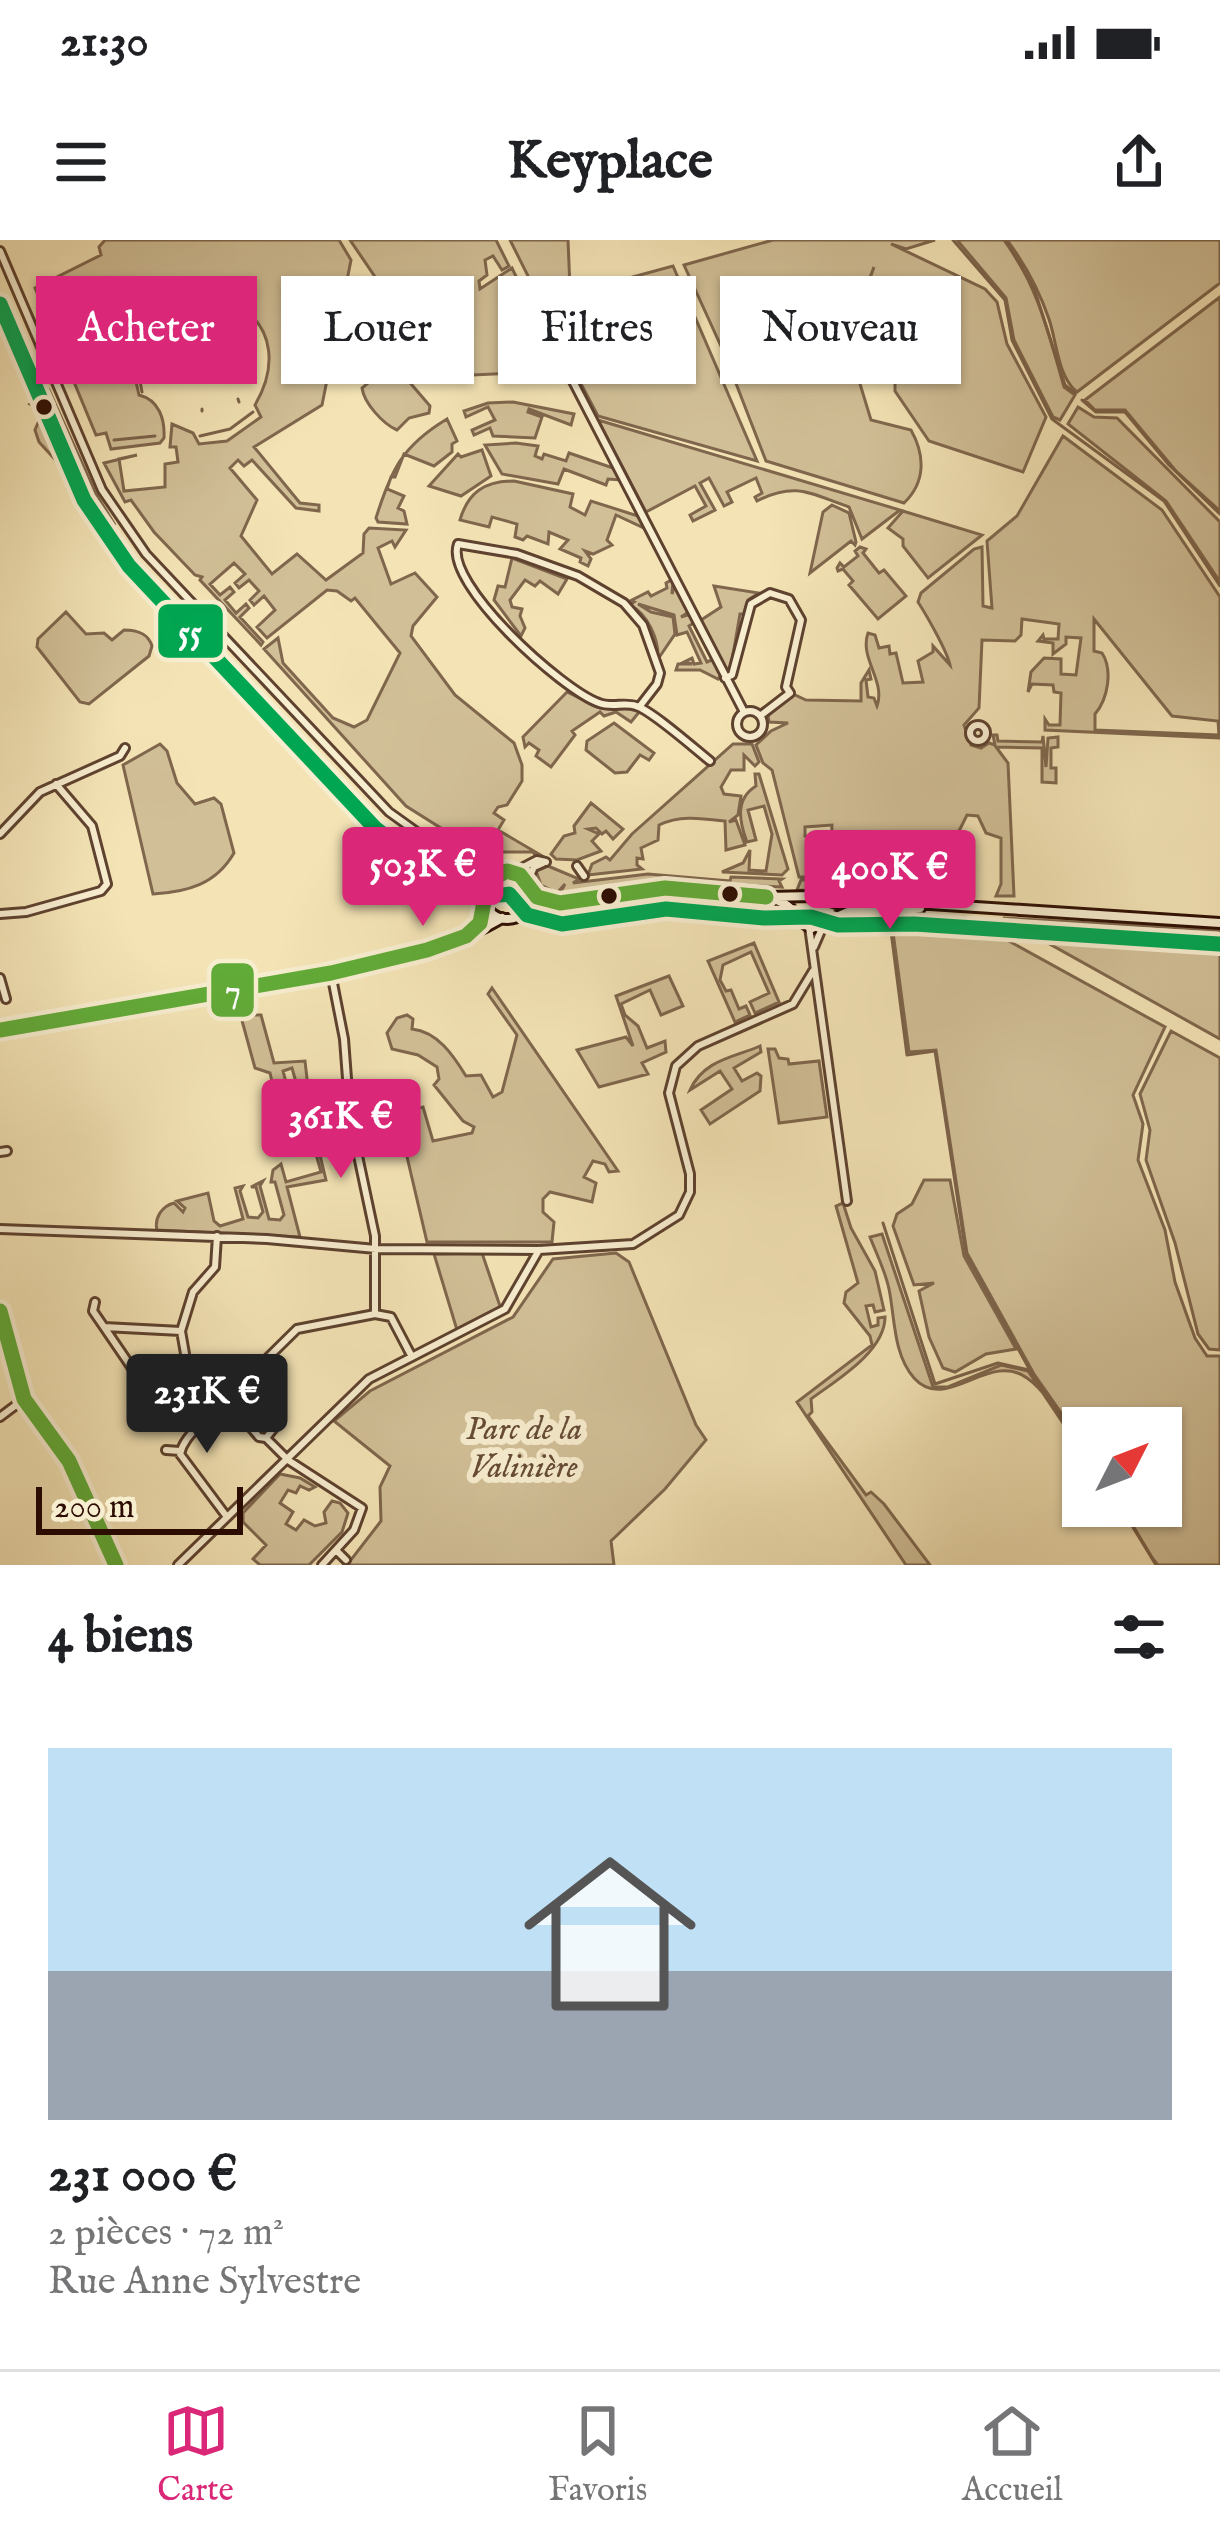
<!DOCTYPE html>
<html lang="fr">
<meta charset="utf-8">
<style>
body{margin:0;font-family:"IM FELL English",serif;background:#f6f6f6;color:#202124;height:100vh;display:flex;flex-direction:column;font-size:45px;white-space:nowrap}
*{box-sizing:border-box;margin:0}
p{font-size:39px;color:#757577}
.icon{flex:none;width:66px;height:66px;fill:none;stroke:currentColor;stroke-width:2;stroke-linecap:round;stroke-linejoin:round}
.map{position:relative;height:1325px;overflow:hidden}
.panel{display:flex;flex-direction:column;background:#fff;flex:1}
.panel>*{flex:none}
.hud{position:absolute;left:36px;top:36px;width:1149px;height:108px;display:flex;gap:24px}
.needle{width:78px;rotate:48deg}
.controls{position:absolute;left:1062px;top:1167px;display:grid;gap:24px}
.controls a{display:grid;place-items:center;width:120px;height:120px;border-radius:0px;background:#fff;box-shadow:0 3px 9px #0004;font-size:60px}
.scale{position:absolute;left:36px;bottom:30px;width:207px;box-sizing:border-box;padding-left:12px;border:6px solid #2d0d02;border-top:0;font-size:33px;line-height:42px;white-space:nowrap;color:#2d0d02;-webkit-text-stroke:9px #f7edcf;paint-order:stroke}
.price{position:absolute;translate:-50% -102px;padding:0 27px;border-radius:12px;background:#db2777;color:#fff;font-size:39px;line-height:78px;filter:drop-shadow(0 3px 6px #0008)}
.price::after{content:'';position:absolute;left:50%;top:72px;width:36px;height:27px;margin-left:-18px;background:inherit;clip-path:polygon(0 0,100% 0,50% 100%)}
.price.selected{background:#222;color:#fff}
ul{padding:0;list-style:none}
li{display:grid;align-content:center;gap:24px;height:636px;padding:0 48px}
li+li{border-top:3px solid #e0e0e0}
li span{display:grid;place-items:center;height:372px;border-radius:0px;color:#555}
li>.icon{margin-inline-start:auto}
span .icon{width:216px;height:216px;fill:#fffc;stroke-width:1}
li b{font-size:51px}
h2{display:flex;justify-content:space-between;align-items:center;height:144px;padding:0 48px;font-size:51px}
.tag{padding:0 42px;border-radius:0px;background:#fff;box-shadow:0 3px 9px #0004;font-size:42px;line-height:108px}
.tag.selected{background:#db2777;color:#fff}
.status{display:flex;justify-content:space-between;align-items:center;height:84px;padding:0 60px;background:#fff;direction:ltr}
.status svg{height:33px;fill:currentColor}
header{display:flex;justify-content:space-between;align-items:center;height:156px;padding:0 48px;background:#fff;font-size:54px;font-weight:800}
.dock{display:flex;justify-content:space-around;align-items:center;height:168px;border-top:3px solid #e0e0e0;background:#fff;font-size:33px;color:#757577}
.dock a{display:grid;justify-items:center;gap:6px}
.dock .selected{color:#db2777}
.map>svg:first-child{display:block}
</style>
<div class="status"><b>21:30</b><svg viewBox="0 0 49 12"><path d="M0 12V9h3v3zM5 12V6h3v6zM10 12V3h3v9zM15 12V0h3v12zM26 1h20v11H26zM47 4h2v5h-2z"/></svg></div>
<header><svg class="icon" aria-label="menu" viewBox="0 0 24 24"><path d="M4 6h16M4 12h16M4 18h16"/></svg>Keyplace<svg class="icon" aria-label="share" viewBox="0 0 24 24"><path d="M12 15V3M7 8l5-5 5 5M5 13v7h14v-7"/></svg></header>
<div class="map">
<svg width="1220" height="1325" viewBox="0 0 1220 1325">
<rect width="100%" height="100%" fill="#f3e3b5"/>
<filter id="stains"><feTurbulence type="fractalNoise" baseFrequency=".00167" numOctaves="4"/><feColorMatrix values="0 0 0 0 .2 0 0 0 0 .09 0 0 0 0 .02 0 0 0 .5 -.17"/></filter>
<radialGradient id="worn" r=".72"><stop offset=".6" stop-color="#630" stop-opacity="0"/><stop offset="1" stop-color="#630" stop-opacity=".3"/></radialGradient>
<path fill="#d1bf97" stroke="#7f664c" stroke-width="3" fill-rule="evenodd" d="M105 0H339L351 20 322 165 254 207 300 263 319 265V271L296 268 252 220 244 226 238 220 230 228 257 260 241 296 272 334 297 314 326 340 363 313 364 294 369 288 406 290 395 307 392 301 378 308 391 344 415 333 437 357 413 386 411 396 455 455 514 503 522 525V541L507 565 498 567 494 573 504 580 498 590 544 617 536 616 533 612H479L406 566 264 409 278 398 283 423 333 478 354 487 367 480 400 413 355 358 351 361 337 351 327 350 267 398 257 387 275 370 264 356 254 365 250 360 259 351 249 340 239 348 235 343 245 334 234 323 210 344 220 355 230 347 234 352 225 360 236 373 246 364 249 368 240 377 263 402 261 405 200 340 202 337 195 335 154 292 131 260 125 262 104 223 137 215 119 219 124 251 165 247V224L178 222 176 207H170L172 184 193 193 199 204 227 201 261 177 255 165C302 85 221 26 161 87L152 84C128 103 132 127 139 155 159 160 165 179 164 198L160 203 111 209 106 193 96 195 35 48 101 15 99 7Z
M350 0H496L509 26 502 30 493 16 485 20 487 35 479 41 480 49 512 28 561 131 451 136 422 92 416 97Z
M510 0H568L570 48 538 56Z
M773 0H935L906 9 891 4 985 49 997 62 1007 104 1046 177 1023 232 929 201 895 151V135L906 129 847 102 874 27 844 104 850 111 871 180 911 190C925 215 926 242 904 263L766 221 725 115 684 25Z
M957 0H1004C1037 43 1049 95 1064 147L1075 155 1060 180 1053 177 1014 100 1006 58Z
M1007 0H1220V43L1077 152C1058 137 1057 103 1049 79 1039 50 1025 24 1007 0Z
M673 26 757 221 598 176 542 70 551 59Z
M1220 57V271L1176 231 1125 170H1095L1085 160Z
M402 114 406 138 430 166 429 173 409 178 397 190C383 184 364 163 362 148Z
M49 150 96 254 115 285 39 202 35 190 43 171 30 164Z
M513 162 574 174 571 185 529 169 528 172 542 177 535 198 493 196 490 188 474 195 472 190 495 180 488 167 466 177 464 171 488 163Z
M1078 167 1094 177 1117 178 1220 282V342L1166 261 1068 184Z
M447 179 457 201 452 204V212L434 226 404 214 395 237H391L387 249 404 256 398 268 404 271 407 284 378 282 376 278C391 230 402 206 447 179Z
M598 180 900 270 862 299 849 267C811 254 796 241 757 261L755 257 762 253 756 238 727 252 732 262 724 266 709 238 700 243 715 270 693 281 690 275 706 266 695 246 646 272Z
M1063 196 1162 270 1220 357V498L1045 490V479L1049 485H1060L1061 453 1054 452 1053 445 1032 444 1028 452 1031 432 1044 418 1061 419V434L1076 435 1081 398 1066 397V404L1053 414V403L1038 401 1043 395 1044 399H1058L1059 384 1022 379 1021 395 1015 401 982 400 979 468 964 485 971 505 981 508 989 503 995 505 993 495H997L998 501 1042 502 1043 496 1046 527 1048 498 1058 497V507L1051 508V528H1056V543L1042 542V508L996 507 1008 523 1014 656H996L1001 644V598L986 593 978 576 967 575 959 591 965 595 963 601 955 599 951 605 962 614 961 636 954 630 942 634 952 612 949 607 942 616 928 618 923 632 904 643 905 647 946 649V654H958L957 658 797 650 801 640 830 639 832 585 805 587V596L822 597 826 604 825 634 822 637H799L772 530 763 523 756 505 771 491 788 483 769 482 768 475 793 454 806 460 861 461V443L869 430 871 439 866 440 868 457 874 458 877 466C886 441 859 418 868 393L875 395 879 408 889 406 890 414 896 413 903 443 923 442 918 421 933 412V406L950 425C947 411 927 376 918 362L921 353 974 309 982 307 983 366 992 368 987 301 1017 276ZM1094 379 1172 476 1218 481 1219 495 1095 490V474C1108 459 1113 430 1102 413L1094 411Z
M516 203 538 206 535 216 542 219 544 214 566 221 569 213 616 229 622 240 608 239 606 245 564 229 558 244 502 234 485 205Z
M482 210 491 236 461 256 429 246 458 214 461 217Z
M514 241 573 254 570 267 585 275 591 261 638 276 646 289 616 275 607 300 612 305 593 314 585 311 591 319 588 326 580 322 581 318 560 309 568 300 549 292 548 304 527 296 523 300 515 297 517 284 492 277 489 287 460 280C468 252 485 241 514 241Z
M832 265 849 273 856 302 855 305 851 301 810 333 823 272Z
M903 271 906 272 982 295 928 338 903 306V299L888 288Z
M860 307 866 309 863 313 879 333 884 330 906 356 878 379 849 345 853 341 843 329 838 331 837 328 840 323 844 327 858 316 855 311Z
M512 318 567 339 558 354 540 341 535 346 525 340 510 360 512 367 522 369 520 376 525 388 521 396 494 360 498 346 505 347Z
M673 339 672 354 675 344 690 371 681 377 691 374 695 382 689 386 707 422 714 419 721 435 718 439 700 430H676L678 424H692L684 422 692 418 694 424 701 423 687 392 677 395 674 375 638 364 651 372 673 377 675 394 658 419C659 400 648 374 630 365L634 362 630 361 648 352 651 356 667 348 666 343Z
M714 346 759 353 748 360 744 374H740L730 432 724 430 701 380 721 367Z
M66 372 86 394 104 393 112 400 124 390C137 390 148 393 152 406L149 416 89 464 80 462 37 407 38 399Z
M567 452 600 468H636L640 471 631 482 616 472 604 476 600 472 572 491 575 495 551 527 536 516 539 510 529 503 525 507 523 497Z
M614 483 654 513 649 520 640 515 627 532 615 533 586 510 587 501Z
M160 504 167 511 177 543 195 564 214 558 221 564 234 613C216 644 188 652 153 654L123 525Z
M733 504H752L759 522 755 526 744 515V530H731L721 547 724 554 741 556 738 575 729 582 736 580 745 605 726 610 725 581C700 578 679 575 659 585L658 600 641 608 643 619 637 618V625L642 629 588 635 592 624 606 617 610 620 632 594Z
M755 534H759L788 629 782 635 722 632 743 623 750 610 749 630 766 631 772 594 764 566 748 570 756 600 747 602C739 581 735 559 756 546Z
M591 563 623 589 613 599 606 591 602 594 596 588 588 589 599 594 592 601 601 611 577 620 556 619 551 614 564 596 575 593 574 586Z
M548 626 579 639 573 643 648 634 730 641 731 637 782 639 779 641 782 647 652 640 571 656 560 653 565 644 557 653 541 645 536 631Z
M891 677H965L1165 787 1133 855 1143 884 1138 920 1165 990 1175 1042 1195 1098 1207 1116H1220V1325H1158L1153 1319 1121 1266H1161V1188H1083V1204L1034 1134 967 1013 936 810 909 812Z
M1003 678 1220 690V799Z
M754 703 779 762 755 773 750 762 769 753 751 712 723 725 720 740 726 751 731 750 739 769 746 766 750 775 735 782 708 721Z
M669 736 683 766 661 775 650 750 621 764 625 775 638 786 647 808 665 801 666 812 642 823 648 834 599 847 577 810 626 797 633 806 616 756Z
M492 748 618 931 609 932 605 924 593 921 584 937 596 943 592 962 550 952 543 959V972L554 982 552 1002H427L397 874 423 867 433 901 472 893 474 887 463 881 434 845 439 839 437 827 418 815 392 809 387 793 397 778 407 775 413 779 412 789C438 792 453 815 466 836L481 835 493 857 502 852 517 795 488 754Z
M248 753 254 775H261L274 823 305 821 312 882 326 940 287 947 300 997 157 990C154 978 162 966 174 963L183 972 185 968 177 961 208 953 214 981 220 986 243 979 235 948 243 946 240 951 248 977 258 978 263 972 256 947H251L263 941 260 946 269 979 280 980 284 975 275 942H271L273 930 281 924 286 942 321 932 292 828 283 831 297 884 273 891 265 885 268 869 267 878 279 886 289 875 278 867 270 833 255 828 235 755Z
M1171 791 1220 818V1110L1209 1109 1198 1094 1175 1003 1146 920 1150 890 1140 854Z
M760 806 761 812 734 828 742 841 757 833 761 836 760 851 710 884 701 870 732 849 720 831 690 850C704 819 736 817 760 806Z
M768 809H775L779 818 788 819 789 824 819 821 827 877 779 883Z
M924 940H950L964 1016 1016 1109 986 1114 955 1132 943 1128 929 1097 919 1051 934 1043 914 1045 893 986 897 974 912 964Z
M843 963 851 988 875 1031 884 1070 875 1072 873 1065 866 1066 871 1087 878 1085V1078L885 1077C885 1112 835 1141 811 1159L812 1172 808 1176 866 1255 871 1252 884 1264 930 1325H906L797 1162 872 1105 870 1096 844 1063 846 1052 858 1043 836 966Z
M882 994 933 1147H948L1001 1125 1028 1131 1083 1213C1067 1190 1050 1154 1027 1138 989 1110 946 1174 914 1138 893 1114 895 1078 889 1049 885 1030 876 1013 870 997Z
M482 1013 501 1069 457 1090 434 1014Z
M616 1013 629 1022 696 1185 706 1200 665 1249 611 1301 614 1325H347L381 1281 380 1247 390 1226 334 1181 370 1151 513 1077 553 1019Z
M280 1234 300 1238 315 1247 309 1250 300 1246 296 1253 288 1250 280 1263 293 1272 286 1284 296 1290 304 1280 315 1286 326 1283 324 1272 332 1261 340 1263 348 1273 342 1292 309 1325H260L253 1319 266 1305 243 1282V1273Z"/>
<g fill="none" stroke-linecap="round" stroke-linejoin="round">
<path stroke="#7c6249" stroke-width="3" d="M953 0 1005 60 1012 100 1052 179 1164 261 1220 346
M1005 0 1034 48 1065 145 1075 153
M169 101H170
M158 133 159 132
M142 152C136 127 141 107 157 86
M238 159 239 162
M1082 160 1096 172H1125L1169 225 1220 274
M202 169V171
M200 196 230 189 253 172
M114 200 155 196
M889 676 907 815 935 811 966 1014 1032 1134 1083 1208
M883 983 935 1144 998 1123 1029 1130
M1120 1266 1156 1325"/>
<defs>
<path id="street" d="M0 11 102 250 146 314 389 572 453 618 493 636
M533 64 744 472
M725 438 732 435 751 364 770 353 789 359 801 380 786 447 790 453 760 476
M640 466 657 444 660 433 643 385 624 363 578 336 517 314 458 304C443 343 562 450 599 463 612 468 624 462 636 466 651 470 695 509 710 521
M737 484a13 13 0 1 1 26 0a13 13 0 1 1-26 0Z
M970 493a8 8 0 1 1 16 0a8 8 0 1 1-16 0Z
M0 594 40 552 120 516 125 508
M577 626 584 636
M465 628 484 649
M514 632 537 620 546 622
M527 642 534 627 543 623
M0 674 26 672 101 651 107 644 92 586 56 544
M809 687 847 961
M814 707 823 686
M331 733 344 799 350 878 375 996V1074L391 1077 412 1117
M0 738 6 759
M0 912 7 911
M0 989 267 999 376 1009 539 1010 633 1004 679 975 690 952V934L669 853 676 826 698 806 793 764 813 731
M217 996 215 1027 193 1052 181 1091 188 1131 210 1160H225L297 1089 375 1074
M95 1062 93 1071 104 1087 181 1091
M0 1071 24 1159 69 1221 116 1325
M104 1087 134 1131
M215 1162C209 1182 185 1192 180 1214L227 1277
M0 1177 24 1159
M266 1198 278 1183 263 1167 247 1183 259 1197 266 1198 288 1220 362 1268 354 1290 322 1325
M166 1210 180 1211
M337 1311 346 1320
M178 1325 369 1139 505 1069 539 1010"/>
<path id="secondary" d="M483 655a24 24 0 1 1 48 0a24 24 0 1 1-48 0Z
M531 652 547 661 568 663
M773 659C797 666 794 680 812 688L848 672 920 668
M525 671 582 665 665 648 766 657 814 656 840 664 915 663 1220 683
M468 695 480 683 486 668
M0 790C96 770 195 761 291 738 362 721 437 717 502 678"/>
</defs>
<use href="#street" stroke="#5e422f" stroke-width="12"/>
<use href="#secondary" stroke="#2d0d02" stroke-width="14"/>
<use href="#street" stroke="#f7edcf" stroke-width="6"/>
<use href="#secondary" stroke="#f7edcf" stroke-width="8"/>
<defs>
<path id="bus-1" d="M0 790 331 733 427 710 466 696 480 683 488 641 507 631 520 635 537 657 560 663 665 648 766 657
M0 1071 24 1159 69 1221 116 1325"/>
<path id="bus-2" d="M0 64 84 260 129 326 375 588C410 615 462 663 509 654L527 675 562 684 666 669 764 678 811 677 838 685 914 684 1219 704"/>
</defs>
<use href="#bus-1" stroke="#f7edcf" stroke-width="24"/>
<use href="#bus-2" stroke="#f7edcf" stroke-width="24"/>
<use href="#bus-1" stroke="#61ab38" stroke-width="15"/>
<use href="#bus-2" stroke="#00a651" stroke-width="15"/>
</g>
<g fill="#2d0d02" stroke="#f7edcf" stroke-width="4.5">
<circle cx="44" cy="167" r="10"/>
<circle cx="730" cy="654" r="10"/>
<circle cx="609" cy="656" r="10"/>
</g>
<g text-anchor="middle" stroke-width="12" stroke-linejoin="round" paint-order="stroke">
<g font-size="33" font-style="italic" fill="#664b36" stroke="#f7edcf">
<text x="524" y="1199">Parc de la<tspan x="524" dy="38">Valinière</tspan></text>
</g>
</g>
<g stroke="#f7edcf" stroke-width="4.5">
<rect x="156" y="362" width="69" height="58" rx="12" fill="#00a651"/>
<rect x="209" y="721" width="47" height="58" rx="12" fill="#61ab38"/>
</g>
<g font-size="33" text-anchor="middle" font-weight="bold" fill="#fff">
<text x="190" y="403">55</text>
<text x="233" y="761">7</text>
</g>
<rect width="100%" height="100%" filter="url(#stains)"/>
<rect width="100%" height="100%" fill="url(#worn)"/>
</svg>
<div class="controls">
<a><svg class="needle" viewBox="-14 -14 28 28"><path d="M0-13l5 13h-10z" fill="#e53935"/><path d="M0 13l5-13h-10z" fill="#757577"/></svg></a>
</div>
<div class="scale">200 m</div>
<b class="price" style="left:423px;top:689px">503K €</b>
<b class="price" style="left:890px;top:692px">400K €</b>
<b class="price" style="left:341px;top:941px">361K €</b>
<b class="price selected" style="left:207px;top:1216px">231K €</b>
<div class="hud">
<a class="tag selected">Acheter</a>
<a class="tag">Louer</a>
<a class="tag">Filtres</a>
<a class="tag">Nouveau</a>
</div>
</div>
<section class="panel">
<h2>4 biens<svg class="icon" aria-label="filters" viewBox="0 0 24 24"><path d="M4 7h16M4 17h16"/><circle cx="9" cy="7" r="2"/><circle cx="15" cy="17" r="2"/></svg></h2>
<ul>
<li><span style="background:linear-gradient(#bfe0f5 60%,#9aa5b1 0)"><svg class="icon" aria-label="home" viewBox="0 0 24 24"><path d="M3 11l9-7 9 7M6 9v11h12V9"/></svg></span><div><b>231 000 €</b><p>2 pièces · 72 m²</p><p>Rue Anne Sylvestre</p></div></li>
</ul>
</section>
<nav class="dock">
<a class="selected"><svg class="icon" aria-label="map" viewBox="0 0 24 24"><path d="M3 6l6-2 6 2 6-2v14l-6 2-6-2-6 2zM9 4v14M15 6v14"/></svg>Carte</a>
<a><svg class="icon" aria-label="saved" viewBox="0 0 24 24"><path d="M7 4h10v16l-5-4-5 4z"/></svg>Favoris</a>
<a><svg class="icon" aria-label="home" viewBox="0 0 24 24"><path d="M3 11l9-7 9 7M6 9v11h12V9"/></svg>Accueil</a>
</nav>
